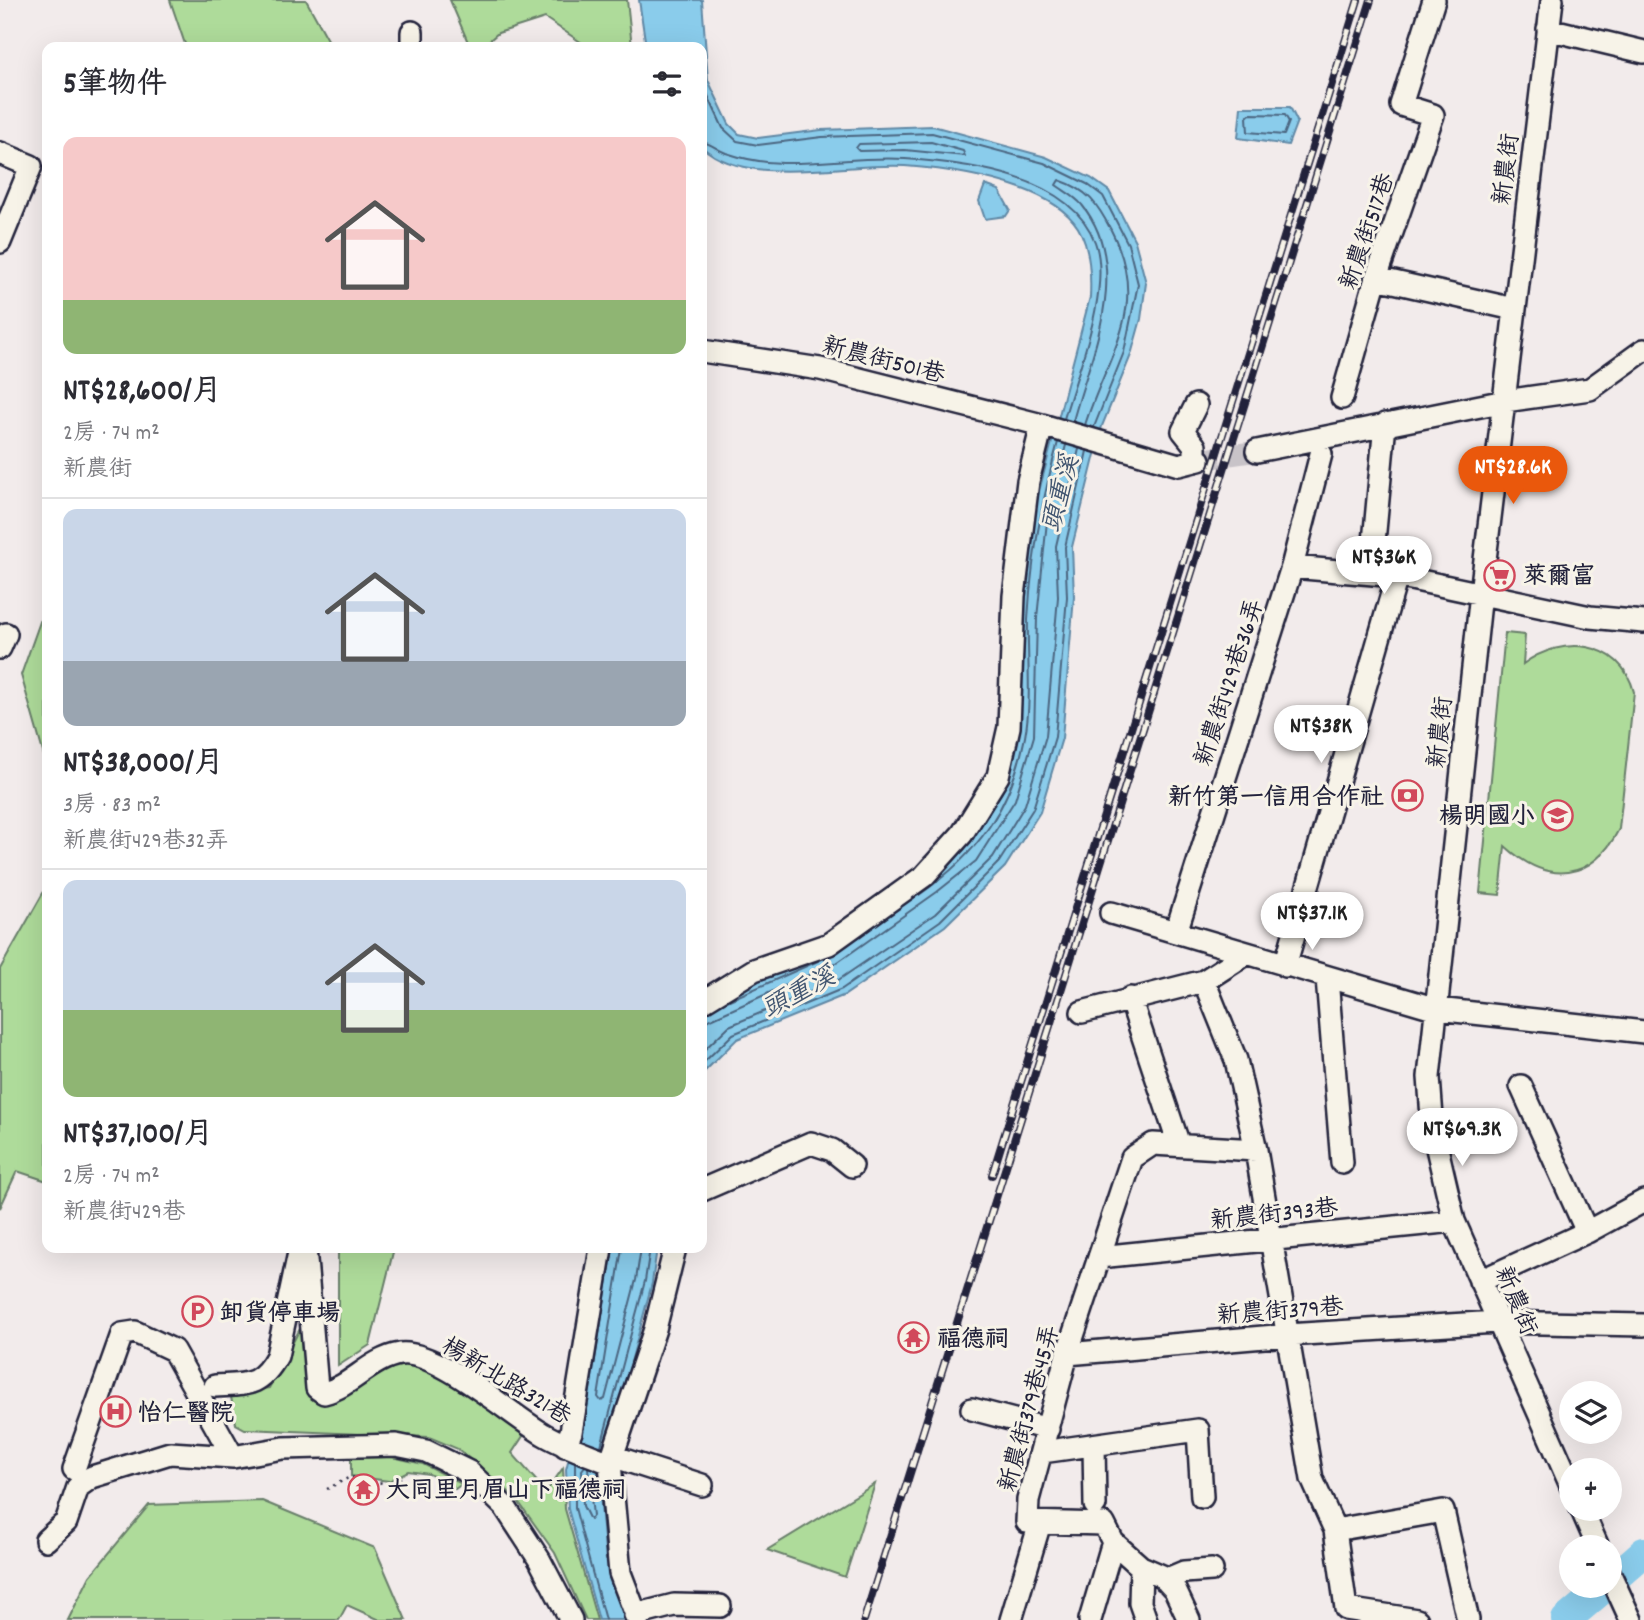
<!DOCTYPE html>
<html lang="zh-TW">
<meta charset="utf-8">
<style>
body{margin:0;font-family:Dekko,"LXGW WenKai TC",sans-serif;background:#f2f2f3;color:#2b2b33;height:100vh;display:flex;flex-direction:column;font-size:26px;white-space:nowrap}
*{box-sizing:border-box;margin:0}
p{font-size:23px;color:#7c7c81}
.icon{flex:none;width:38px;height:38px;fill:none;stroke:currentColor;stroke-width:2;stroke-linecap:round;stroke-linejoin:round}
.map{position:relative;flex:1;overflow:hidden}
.sheet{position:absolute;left:42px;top:42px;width:665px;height:1211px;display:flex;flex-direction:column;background:#fff;border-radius:14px;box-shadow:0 7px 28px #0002}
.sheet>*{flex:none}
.tools{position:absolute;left:1559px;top:1381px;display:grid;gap:14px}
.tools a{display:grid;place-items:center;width:63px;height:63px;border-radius:50%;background:#fff;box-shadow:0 7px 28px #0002;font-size:35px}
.price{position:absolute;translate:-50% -60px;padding:0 16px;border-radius:24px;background:#fff;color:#222;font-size:23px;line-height:46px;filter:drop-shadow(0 2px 4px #0008)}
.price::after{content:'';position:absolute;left:50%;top:42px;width:21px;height:16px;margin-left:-10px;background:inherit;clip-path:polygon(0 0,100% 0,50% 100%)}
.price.on{background:#ea580c;color:#fff}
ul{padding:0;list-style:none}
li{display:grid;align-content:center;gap:14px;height:371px;padding:0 21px}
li+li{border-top:2px solid #e1e1e2}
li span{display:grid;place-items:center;height:217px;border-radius:14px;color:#555}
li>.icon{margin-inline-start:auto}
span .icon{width:126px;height:126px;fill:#fffc;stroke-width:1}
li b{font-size:30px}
h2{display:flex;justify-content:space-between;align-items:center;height:84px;padding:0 21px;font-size:30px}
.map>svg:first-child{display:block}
</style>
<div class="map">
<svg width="1644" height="1620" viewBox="0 0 1644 1620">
<rect width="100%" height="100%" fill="#f2ebeb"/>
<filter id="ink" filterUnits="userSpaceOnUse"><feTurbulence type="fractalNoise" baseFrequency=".0143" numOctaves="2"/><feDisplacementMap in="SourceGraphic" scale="14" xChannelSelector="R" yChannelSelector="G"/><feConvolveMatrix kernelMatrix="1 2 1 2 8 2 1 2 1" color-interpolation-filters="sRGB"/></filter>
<g filter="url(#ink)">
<path fill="#aedb9a" stroke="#687e6a" stroke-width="2" d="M170 0H306L332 47H186Z
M450 0H627L632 47H588L545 18 498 33 482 47H470Z
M47 602V766L21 675Z
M1505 633 1525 635 1523 664C1561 635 1621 639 1634 692L1619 829C1592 882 1547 885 1505 846L1500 895 1480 893Z
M47 886V1181L17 1171 0 1208V969Z
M338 1248H394L370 1345 338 1366Z
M304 1321 311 1390 410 1361 448 1377 527 1430 512 1453 546 1492 563 1468 565 1509 597 1620H586L555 1553 515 1497 458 1449 429 1437 245 1429 236 1424 231 1397 246 1391 269 1388Z
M388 1456 423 1464 462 1484 455 1489 429 1474 408 1471 389 1481 351 1476V1457Z
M875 1484 845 1577 767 1550Z
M262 1501 375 1548 406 1620H380L347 1605 339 1620H68L90 1576 149 1505Z"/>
<path fill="#8acceb" stroke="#6088a5" stroke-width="2" d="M639 0H702L708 80 729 124 739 134 758 138 821 130 933 126 1046 157 1091 178 1109 191 1135 241 1146 283 1141 319 1131 355 1102 426 1072 547 1074 597 1062 738 1040 812 1005 867 945 926 845 995 737 1039 702 1074V1009L928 880 964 850 1002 792 1018 734 1021 617 1032 518 1090 297C1093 236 1078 209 1020 188 984 175 944 169 905 166 848 162 748 189 702 147V47H646Z
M1241 107H1290L1297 121 1288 145 1238 138Z
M985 185 999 190 1010 210 1006 216 985 219 979 201Z
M607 1248H657L652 1283 607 1453 632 1620H599L568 1509 566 1469 575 1435Z"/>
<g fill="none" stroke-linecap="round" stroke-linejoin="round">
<path stroke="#4c6681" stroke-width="2" d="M702 83 723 128 737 141 758 145 822 137 932 133 1044 163 1087 184 1103 196 1128 244 1138 284 1124 352 1094 427
M1250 114 1285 115 1289 122 1284 135 1248 132 1247 117Z
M702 142C710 143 718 150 726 153 744 159 764 163 783 163 824 164 865 156 905 159 967 163 1070 175 1095 242 1112 289 1077 372 1064 419
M931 142 963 151 965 156 905 150 859 151 856 148 859 144Z
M1073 421C1091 353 1133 268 1082 205 1076 197 1064 191 1056 185L1059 180C1088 190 1097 203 1111 230 1151 308 1108 352 1085 425
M919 895C978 854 1011 808 1025 737 1032 699 1027 658 1028 620 1031 560 1042 500 1058 442
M727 1001 818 961
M702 1023 838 962 937 892 976 861 1015 800 1034 736 1037 618 1047 521 1066 445
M702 1052 729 1026 837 981 935 914 993 857 1025 805 1046 736 1058 597 1056 546 1079 449
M702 1064 733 1034 842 989 940 921 999 862 1033 809 1055 737 1067 597 1065 547 1087 451
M622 1248 598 1397 601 1401 605 1399 636 1280 641 1248
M587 1408 613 1248
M601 1446 645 1281 650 1248
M575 1462V1508L605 1620
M585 1466 582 1470 583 1506 590 1520 593 1516 588 1468
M598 1471 606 1560"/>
<path stroke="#8acceb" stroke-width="30" d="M1610 1582 1644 1552
M1566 1620 1606 1586"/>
<path stroke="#c8c3c8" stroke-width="21" stroke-dasharray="21 10" stroke-linecap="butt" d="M1199 460 1257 451"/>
<defs>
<path id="minor" d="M1552 0 1481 593 1429 1077 1433 1131 1454 1221 1572 1488
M1548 29 1644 52
M412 47V32
M0 153 31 166 0 242
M1376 278 1514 309
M702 351 820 369 1042 425 1179 465 1199 460
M1342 398 1376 278 1433 115 1401 105 1434 0
M1257 451 1505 401 1590 389 1644 350
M1195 461V446L1183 431 1196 405
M1292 567 1397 576 1590 617 1644 622
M1371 574 1385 424
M0 648 6 634
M1111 913 1437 1009 1644 1032
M1176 932 1292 567 1321 454
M1285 966 1397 576
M1327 978 1342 1163
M1204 981 1236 1060 1256 1150 1312 1479 1335 1530 1346 1609 1417 1620
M1130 998 1179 1145
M702 1002 754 970 829 944 924 876 962 834 998 776 1009 727 1014 596 1028 481 1042 425
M1082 1012 1204 981 1246 954
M1521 1086 1587 1232
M702 1190 811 1143 832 1150 852 1166
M305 1248 317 1388 324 1393C352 1386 370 1359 400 1354 437 1349 513 1417 545 1435 566 1447 588 1454 610 1463
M1099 1257 1454 1221
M1480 1281 1587 1232 1644 1201
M1067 1354 1287 1335 1497 1322 1644 1325
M215 1386C247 1384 260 1387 277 1356L300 1248
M972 1409 1048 1429
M1094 1445 1095 1505
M565 1446 571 1432 601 1248
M1042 1452 1198 1430 1202 1497
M612 1456 702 1485
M74 1469 122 1334 135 1332 173 1350 233 1457
M1581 1508 1598 1547
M1335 1530 1443 1511 1468 1620
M46 1540 66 1522 78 1487 92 1477 170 1453 233 1457 283 1448 396 1445 426 1451 469 1472 505 1507 539 1559 571 1620
M1141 1567 1140 1603 1146 1620
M1610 1574 1631 1620
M1165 1580 1184 1572 1212 1570
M635 1615 674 1605 720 1606
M638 1620 620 1573 610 1463 655 1329 675 1248
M1011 1620 1040 1523
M1090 1620 1113 1542
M1189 1620 1175 1590 1162 1576 1141 1567 1113 1542 1104 1524 1027 1522 1028 1500 1067 1354 1132 1158 1153 1144 1256 1150"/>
</defs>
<use href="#minor" stroke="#22223b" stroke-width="26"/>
<path stroke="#22223b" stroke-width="2.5" stroke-dasharray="2 5" stroke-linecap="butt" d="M327 1489 350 1477 388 1484 405 1476"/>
<use href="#minor" stroke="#f7f3e8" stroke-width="21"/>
<defs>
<path id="rail" d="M992 1175 1358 0
M864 1620 1371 0"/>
</defs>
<use href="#rail" stroke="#22223b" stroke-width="8"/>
<use href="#rail" stroke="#f7f3e8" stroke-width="5" stroke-dasharray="16" stroke-linecap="butt"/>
</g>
</g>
<defs>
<symbol id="supermarket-ring" viewBox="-11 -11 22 22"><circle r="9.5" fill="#f7f3e8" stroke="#d1495b" stroke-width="1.5"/><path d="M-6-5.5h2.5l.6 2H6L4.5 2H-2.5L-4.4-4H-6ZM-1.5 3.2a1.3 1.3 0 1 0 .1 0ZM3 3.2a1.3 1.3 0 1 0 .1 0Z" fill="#d1495b"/></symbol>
<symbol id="bank-ring" viewBox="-11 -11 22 22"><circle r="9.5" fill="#f7f3e8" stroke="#d1495b" stroke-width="1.5"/><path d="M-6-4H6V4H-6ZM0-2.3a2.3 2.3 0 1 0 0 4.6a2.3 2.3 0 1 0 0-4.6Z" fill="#d1495b"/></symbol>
<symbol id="school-ring" viewBox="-11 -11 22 22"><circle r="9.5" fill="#f7f3e8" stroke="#d1495b" stroke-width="1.5"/><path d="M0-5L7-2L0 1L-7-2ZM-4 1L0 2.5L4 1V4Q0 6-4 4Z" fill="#d1495b"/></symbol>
<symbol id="parking-ring" viewBox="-11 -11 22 22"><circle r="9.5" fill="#f7f3e8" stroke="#d1495b" stroke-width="1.5"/><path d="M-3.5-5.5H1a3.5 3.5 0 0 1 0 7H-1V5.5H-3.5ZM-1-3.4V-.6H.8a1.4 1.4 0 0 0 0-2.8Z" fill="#d1495b"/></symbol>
<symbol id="temple-ring" viewBox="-11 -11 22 22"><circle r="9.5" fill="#f7f3e8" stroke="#d1495b" stroke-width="1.5"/><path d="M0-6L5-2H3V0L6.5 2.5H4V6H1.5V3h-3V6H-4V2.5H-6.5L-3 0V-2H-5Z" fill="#d1495b"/></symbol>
<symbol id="hospital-ring" viewBox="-11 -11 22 22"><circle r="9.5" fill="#f7f3e8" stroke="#d1495b" stroke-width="1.5"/><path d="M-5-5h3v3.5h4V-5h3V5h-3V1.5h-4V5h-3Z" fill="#d1495b"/></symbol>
</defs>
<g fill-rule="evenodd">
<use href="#supermarket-ring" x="1482" y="558" width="35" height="35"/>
<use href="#bank-ring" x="1390" y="778" width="35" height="35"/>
<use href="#school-ring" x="1540" y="798" width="35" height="35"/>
<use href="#parking-ring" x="180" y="1294" width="35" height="35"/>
<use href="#temple-ring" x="896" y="1320" width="35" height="35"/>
<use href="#hospital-ring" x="98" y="1394" width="35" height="35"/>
<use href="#temple-ring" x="346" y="1472" width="35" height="35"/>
</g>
<g text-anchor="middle" stroke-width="6" stroke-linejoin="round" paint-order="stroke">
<g font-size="24" fill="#22223b" stroke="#f7f3e8">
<text transform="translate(1505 169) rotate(-83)" y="8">新農街</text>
<text transform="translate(1366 231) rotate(-71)" y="8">新農街517巷</text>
<text transform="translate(884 359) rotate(14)" y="8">新農街501巷</text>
<text transform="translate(1228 682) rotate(-72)" y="8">新農街429巷36弄</text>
<text transform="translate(1439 732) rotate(-84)" y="8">新農街</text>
<text transform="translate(1274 1213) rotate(-6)" y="8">新農街393巷</text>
<text transform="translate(1517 1300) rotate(67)" y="8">新農街</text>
<text transform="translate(1280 1310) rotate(-4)" y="8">新農街379巷</text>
<text transform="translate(507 1380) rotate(31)" y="8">楊新北路321巷</text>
<text transform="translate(1028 1408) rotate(-75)" y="8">新農街379巷45弄</text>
</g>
<g font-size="24" font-weight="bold" fill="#22223b" stroke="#f7f3e8" text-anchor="start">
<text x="1523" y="583">萊爾富</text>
<text x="1384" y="804" text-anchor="end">新竹第一信用合作社</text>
<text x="1535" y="823" text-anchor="end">楊明國小</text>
<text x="220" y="1320">卸貨停車場</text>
<text x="937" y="1346">福德祠</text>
<text x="138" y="1420">怡仁醫院</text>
<text x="386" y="1497">大同里月眉山下福德祠</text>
</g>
<g font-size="26" font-style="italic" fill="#415570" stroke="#f7f3e8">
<text transform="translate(1059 493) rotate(-75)" y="9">頭重溪</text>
<text transform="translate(798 991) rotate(-28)" y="9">頭重溪</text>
</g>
</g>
</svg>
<div class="tools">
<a><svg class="icon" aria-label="layers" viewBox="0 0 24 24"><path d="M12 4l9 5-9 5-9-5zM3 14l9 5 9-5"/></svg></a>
<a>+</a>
<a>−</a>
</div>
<b class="price on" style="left:1513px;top:506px">NT$28.6K</b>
<b class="price" style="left:1384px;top:596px">NT$36K</b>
<b class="price" style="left:1321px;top:765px">NT$38K</b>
<b class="price" style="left:1312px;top:952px">NT$37.1K</b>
<b class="price" style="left:1462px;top:1168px">NT$69.3K</b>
<section class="sheet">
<h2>5筆物件<svg class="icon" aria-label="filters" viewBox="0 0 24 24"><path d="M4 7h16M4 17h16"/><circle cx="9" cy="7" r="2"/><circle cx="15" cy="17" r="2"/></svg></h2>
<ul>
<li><span style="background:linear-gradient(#f6c9c9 75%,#8fb573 0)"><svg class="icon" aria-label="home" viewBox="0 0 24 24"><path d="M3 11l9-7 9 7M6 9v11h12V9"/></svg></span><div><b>NT$28,600/月</b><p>2房 · 74 m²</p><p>新農街</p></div></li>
<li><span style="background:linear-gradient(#c9d6e8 70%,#9aa5b1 0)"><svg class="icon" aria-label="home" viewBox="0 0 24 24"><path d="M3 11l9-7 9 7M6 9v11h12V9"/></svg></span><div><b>NT$38,000/月</b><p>3房 · 83 m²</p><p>新農街429巷32弄</p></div></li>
<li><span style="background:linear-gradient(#c9d6e8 60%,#8fb573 0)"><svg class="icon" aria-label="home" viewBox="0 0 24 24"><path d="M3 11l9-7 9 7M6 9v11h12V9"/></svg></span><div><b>NT$37,100/月</b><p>2房 · 74 m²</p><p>新農街429巷</p></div></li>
</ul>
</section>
</div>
